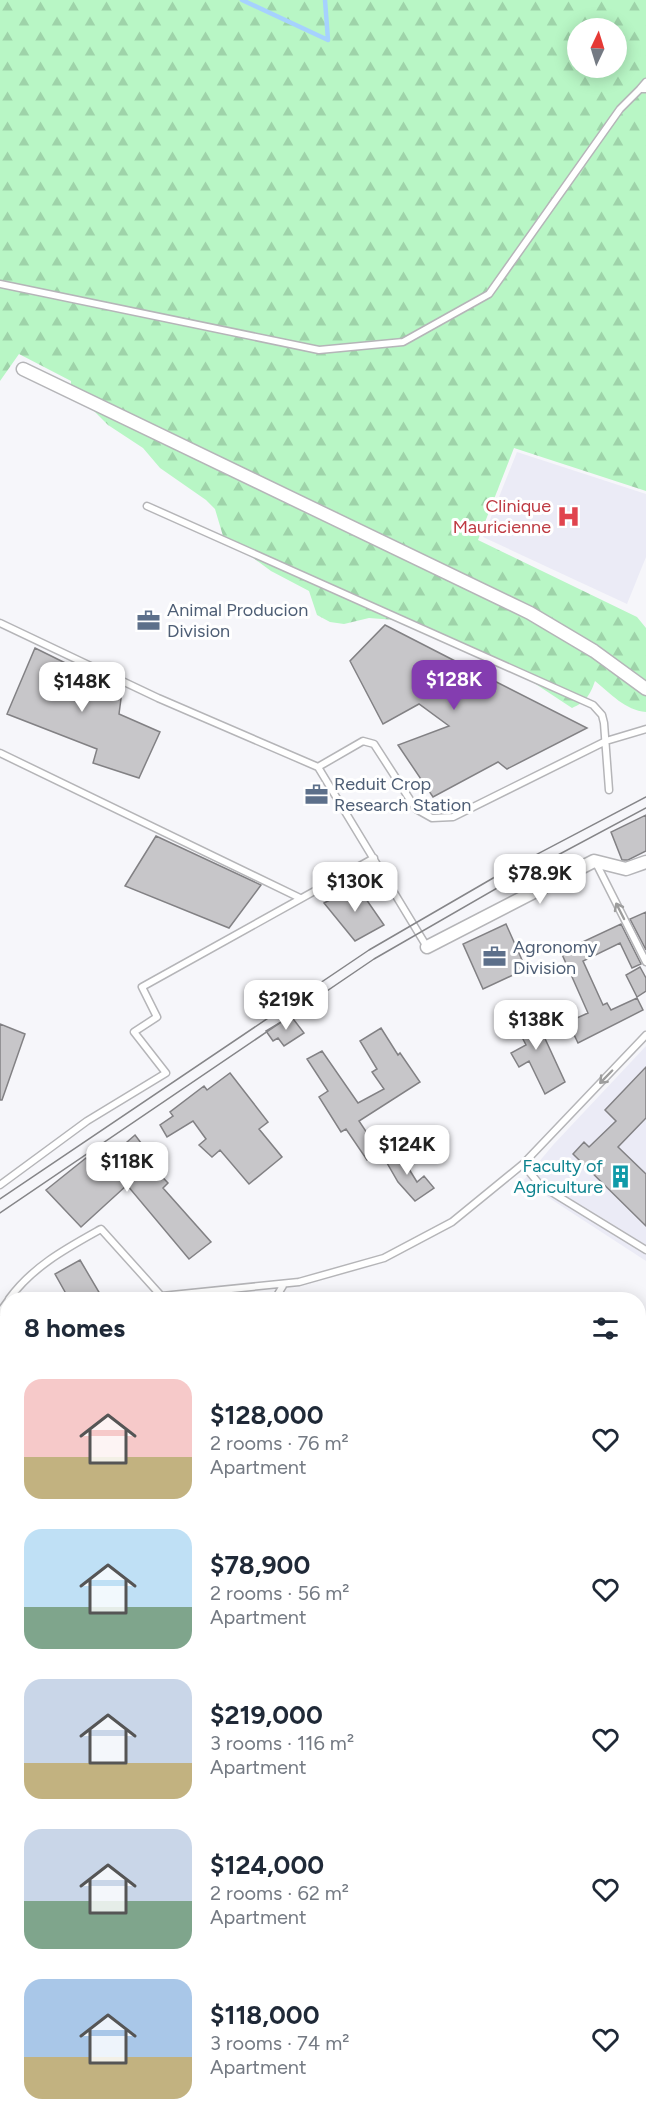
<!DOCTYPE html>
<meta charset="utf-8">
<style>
body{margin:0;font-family:Figtree,sans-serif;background:#f6f6f7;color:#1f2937;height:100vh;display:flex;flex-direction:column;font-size:22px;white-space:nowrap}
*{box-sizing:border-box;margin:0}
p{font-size:20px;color:#747a83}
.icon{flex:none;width:33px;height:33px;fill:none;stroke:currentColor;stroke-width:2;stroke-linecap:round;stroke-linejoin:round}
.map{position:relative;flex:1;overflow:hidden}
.drawer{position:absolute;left:0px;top:1292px;width:646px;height:836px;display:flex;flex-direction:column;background:#fff;border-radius:24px 24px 0 0;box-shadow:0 3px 15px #0003}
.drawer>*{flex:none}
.needle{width:39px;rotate:4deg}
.fabs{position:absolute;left:567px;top:18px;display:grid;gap:12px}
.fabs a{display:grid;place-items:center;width:60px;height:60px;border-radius:50%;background:#fff;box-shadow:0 3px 15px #0003;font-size:30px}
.price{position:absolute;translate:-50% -51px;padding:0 14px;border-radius:12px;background:#fff;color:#222;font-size:20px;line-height:39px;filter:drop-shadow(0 2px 3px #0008)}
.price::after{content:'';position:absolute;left:50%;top:36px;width:18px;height:14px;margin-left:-9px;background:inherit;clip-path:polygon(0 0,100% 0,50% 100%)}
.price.selected{background:#843db0;color:#fff}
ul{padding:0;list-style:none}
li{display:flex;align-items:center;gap:18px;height:150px;padding:0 24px}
li span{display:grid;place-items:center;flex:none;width:168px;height:120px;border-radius:18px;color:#555}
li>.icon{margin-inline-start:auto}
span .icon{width:72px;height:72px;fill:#fffc;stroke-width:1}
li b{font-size:26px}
h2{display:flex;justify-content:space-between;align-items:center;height:72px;padding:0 24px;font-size:26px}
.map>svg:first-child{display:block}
</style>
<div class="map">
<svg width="646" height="2126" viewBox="0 0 646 2126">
<defs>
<pattern id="grass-dots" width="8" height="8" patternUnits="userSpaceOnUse" patternTransform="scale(1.5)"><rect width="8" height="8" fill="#b8f6c5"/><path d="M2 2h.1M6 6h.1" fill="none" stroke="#9ed3a9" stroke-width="1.8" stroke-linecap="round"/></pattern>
<pattern id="forest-firs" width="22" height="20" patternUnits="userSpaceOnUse" patternTransform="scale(1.5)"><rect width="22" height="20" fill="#b8f6c5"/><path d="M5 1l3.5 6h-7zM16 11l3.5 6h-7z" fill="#9ed3a9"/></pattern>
</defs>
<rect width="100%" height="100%" fill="#f6f6fa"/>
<path fill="#ebebf6" d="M517 452 646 494V557L627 604 483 537Z
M646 1046V1261L523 1181 553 1145Z"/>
<path fill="url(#grass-dots)" d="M164 2120H287L295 2126H167Z"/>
<path fill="url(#forest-firs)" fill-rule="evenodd" d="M0 0H646V491L514 448 478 540 637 617 646 628V712C625 710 611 694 595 681 590 695 586 702 572 708L528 679 395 620 369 618 344 624 330 622 317 615 309 591 271 571 223 536 215 509 206 500 160 468 143 448 108 425 71 388V381L19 354 0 381ZM578 28H616V68H578Z
M7 1874V1955L0 1958V1878Z
M639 1874 646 1875V2051L639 2050Z
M7 1976 8 2120H164L167 2126H0V1978Z
M639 2116 646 2118V2126L547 2125 555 2120H639Z
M287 2120H487L491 2126H295Z"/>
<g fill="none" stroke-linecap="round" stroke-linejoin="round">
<path stroke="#a6d2fe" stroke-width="4.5" d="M242 0 328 40 325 0"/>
<path stroke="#a6d2fe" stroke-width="27" d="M516 2120 522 2126"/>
</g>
<path fill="#c7c6c9" stroke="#828184" stroke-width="1.5" d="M385 625 461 664 587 728 507 769 498 762 433 797 398 745 449 726 419 704 383 724 350 661Z
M35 648 122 691 119 714 160 732 139 778 93 763 97 749 7 714Z
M646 815V851L628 860H622L611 832Z
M156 836 261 885 229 928 125 886Z
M357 886 384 925 355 941 324 903Z
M646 912V950L630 919Z
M506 924 526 969 483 989 463 944Z
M621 924 641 964 632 968 620 943 583 961 603 1005 607 1003 611 1010 637 998 643 1010 578 1043 568 1022 588 1013 561 952Z
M640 967 646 978V991L637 997 626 975Z
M530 1006 565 1082 545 1094 529 1061 519 1067 511 1053 526 1045 511 1016Z
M291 1016 304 1033 284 1046 278 1038 273 1041 266 1031Z
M0 1024 25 1034 2 1100H0Z
M381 1028 398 1055 400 1053 420 1082 359 1121 379 1151 367 1160 346 1129 341 1132 319 1097 328 1091 307 1059 322 1051 358 1103 384 1089 372 1072 377 1069 360 1041Z
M646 1067V1118L618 1147 646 1174V1226L573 1154 584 1142 589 1147 616 1121 605 1110Z
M230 1073 268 1122 259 1129 282 1157 249 1184 220 1150 212 1157 199 1145 206 1139 193 1121 167 1137 160 1125 173 1116 170 1112 204 1086 207 1090Z
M135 1135 157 1164 153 1167 168 1183 163 1188 211 1242 189 1259 127 1185 81 1227 46 1190 86 1158 96 1169Z
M396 1148 417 1182 424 1176 434 1188 415 1201 398 1182 383 1156Z
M80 1260 103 1299H69L55 1274Z"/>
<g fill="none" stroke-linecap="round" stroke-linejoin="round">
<defs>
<path id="lane" d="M646 82 640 89H646
M0 284 319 350 403 342 489 294 620 109 640 89
M147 506 593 705 602 715 604 723 609 790
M0 623 158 698 318 767 363 741 374 744 416 809 432 818 453 817 606 741 646 729
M0 753 300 898
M318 767 427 947
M595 861 646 962
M523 1164 540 1185 646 1250
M0 1185 87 1121 166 1073 134 1032 157 1017 142 987 374 858
M162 1296 299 1282 384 1258 452 1222 523 1164 646 1035
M9 1299C33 1266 67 1248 101 1229L164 1299
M275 1299 284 1284
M0 1312 8 1301
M639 1938 646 1946"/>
<path id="street" d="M23 369 530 613 594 651 646 689
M427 947 594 861 626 869 646 862"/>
<path id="secondary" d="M639 2072 646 2073
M539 2126 546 2120"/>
</defs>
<use href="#lane" stroke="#b5b5b8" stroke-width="9"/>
<use href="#street" stroke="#b5b5b8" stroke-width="15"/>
<use href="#secondary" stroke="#b5b5b8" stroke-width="20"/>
<use href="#lane" stroke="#fff" stroke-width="6"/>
<use href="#street" stroke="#fff" stroke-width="12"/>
<use href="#secondary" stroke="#fff" stroke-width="16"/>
<path stroke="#858588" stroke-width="1.5" d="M0 1199 369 950 507 870 646 797
M0 1213 374 959 513 879 646 808"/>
</g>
<defs><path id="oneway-shaft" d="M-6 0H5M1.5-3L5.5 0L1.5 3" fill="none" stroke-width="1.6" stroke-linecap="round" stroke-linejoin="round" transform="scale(1.5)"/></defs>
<g stroke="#9d9d9d">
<use href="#oneway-shaft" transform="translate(620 911) rotate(-117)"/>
<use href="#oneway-shaft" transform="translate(606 1077) rotate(134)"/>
</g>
<defs>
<symbol id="hospital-bare" viewBox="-9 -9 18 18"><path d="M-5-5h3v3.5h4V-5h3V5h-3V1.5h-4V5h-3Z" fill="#e0444e" stroke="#fff" stroke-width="2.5" paint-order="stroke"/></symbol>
<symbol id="office-bare" viewBox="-9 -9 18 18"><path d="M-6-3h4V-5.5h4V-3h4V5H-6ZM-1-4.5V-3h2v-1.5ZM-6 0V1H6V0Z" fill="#5c6f8a" stroke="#fff" stroke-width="2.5" paint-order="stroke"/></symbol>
<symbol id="building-bare" viewBox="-9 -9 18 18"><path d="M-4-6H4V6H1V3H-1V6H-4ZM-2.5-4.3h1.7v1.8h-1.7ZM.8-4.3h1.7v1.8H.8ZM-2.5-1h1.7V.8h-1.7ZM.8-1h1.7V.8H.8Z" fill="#0f9aa8" stroke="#fff" stroke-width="2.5" paint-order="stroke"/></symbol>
</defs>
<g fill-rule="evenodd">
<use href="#hospital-bare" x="552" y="500" width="33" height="33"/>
<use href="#office-bare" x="132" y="604" width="33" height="33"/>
<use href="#office-bare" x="300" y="778" width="33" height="33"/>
<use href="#office-bare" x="478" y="940" width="33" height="33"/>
<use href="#building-bare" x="604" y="1160" width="33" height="33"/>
</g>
<g text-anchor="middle" stroke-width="6" stroke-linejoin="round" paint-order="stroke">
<g font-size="18" fill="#be3a42" stroke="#fff" text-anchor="end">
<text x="551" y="512">Clinique<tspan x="551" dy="21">Mauricienne</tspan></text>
</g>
<g font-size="18" fill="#4e5e75" stroke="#fff" text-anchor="start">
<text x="167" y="616">Animal Producion<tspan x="167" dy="21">Division</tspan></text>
<text x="334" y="790">Reduit Crop<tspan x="334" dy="21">Research Station</tspan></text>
<text x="513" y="953">Agronomy<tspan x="513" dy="21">Division</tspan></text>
</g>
<g font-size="18" fill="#0d838f" stroke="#fff" text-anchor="end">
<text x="603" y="1172">Faculty of<tspan x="603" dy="21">Agriculture</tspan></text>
</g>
</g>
</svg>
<div class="fabs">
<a><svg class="needle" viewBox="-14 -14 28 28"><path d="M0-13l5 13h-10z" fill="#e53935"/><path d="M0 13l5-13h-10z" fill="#747a83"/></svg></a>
</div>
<b class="price selected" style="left:454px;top:711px">$128K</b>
<b class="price" style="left:82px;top:713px">$148K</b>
<b class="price" style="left:540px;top:905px">$78.9K</b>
<b class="price" style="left:355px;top:913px">$130K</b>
<b class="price" style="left:286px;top:1031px">$219K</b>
<b class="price" style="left:536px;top:1051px">$138K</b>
<b class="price" style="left:407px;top:1176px">$124K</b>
<b class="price" style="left:127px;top:1193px">$118K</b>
<section class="drawer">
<h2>8 homes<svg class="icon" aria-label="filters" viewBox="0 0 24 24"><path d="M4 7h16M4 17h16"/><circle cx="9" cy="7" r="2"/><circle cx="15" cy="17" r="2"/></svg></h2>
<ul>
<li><span style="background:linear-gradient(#f6c9c9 65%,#c2b280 0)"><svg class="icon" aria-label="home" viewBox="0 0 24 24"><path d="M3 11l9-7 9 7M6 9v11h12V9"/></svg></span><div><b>$128,000</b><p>2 rooms · 76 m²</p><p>Apartment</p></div><svg class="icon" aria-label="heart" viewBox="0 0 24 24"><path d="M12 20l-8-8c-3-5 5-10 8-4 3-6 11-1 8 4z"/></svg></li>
<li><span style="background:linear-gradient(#bfe0f5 65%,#7fa58c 0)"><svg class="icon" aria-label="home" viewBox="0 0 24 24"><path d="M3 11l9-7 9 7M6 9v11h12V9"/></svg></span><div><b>$78,900</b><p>2 rooms · 56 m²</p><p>Apartment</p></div><svg class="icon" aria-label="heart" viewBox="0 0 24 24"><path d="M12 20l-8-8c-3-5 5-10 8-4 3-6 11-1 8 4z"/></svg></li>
<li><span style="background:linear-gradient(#c9d6e8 70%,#c2b280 0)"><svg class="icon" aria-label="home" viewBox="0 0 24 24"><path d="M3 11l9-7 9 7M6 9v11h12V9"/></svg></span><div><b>$219,000</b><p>3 rooms · 116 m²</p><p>Apartment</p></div><svg class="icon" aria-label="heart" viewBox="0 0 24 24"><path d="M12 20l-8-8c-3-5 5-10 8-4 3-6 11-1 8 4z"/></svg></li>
<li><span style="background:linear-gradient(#c9d6e8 60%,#7fa58c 0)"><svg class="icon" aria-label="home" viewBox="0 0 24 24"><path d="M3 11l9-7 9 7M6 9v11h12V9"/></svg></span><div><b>$124,000</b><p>2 rooms · 62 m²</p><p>Apartment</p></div><svg class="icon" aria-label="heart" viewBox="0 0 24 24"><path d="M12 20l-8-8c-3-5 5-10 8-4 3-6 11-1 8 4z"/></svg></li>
<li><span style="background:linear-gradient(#a9c7e8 65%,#c2b280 0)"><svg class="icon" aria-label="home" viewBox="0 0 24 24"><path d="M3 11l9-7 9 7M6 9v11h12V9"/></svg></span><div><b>$118,000</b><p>3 rooms · 74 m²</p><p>Apartment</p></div><svg class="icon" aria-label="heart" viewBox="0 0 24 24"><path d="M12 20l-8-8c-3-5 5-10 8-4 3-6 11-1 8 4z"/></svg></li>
</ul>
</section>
</div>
